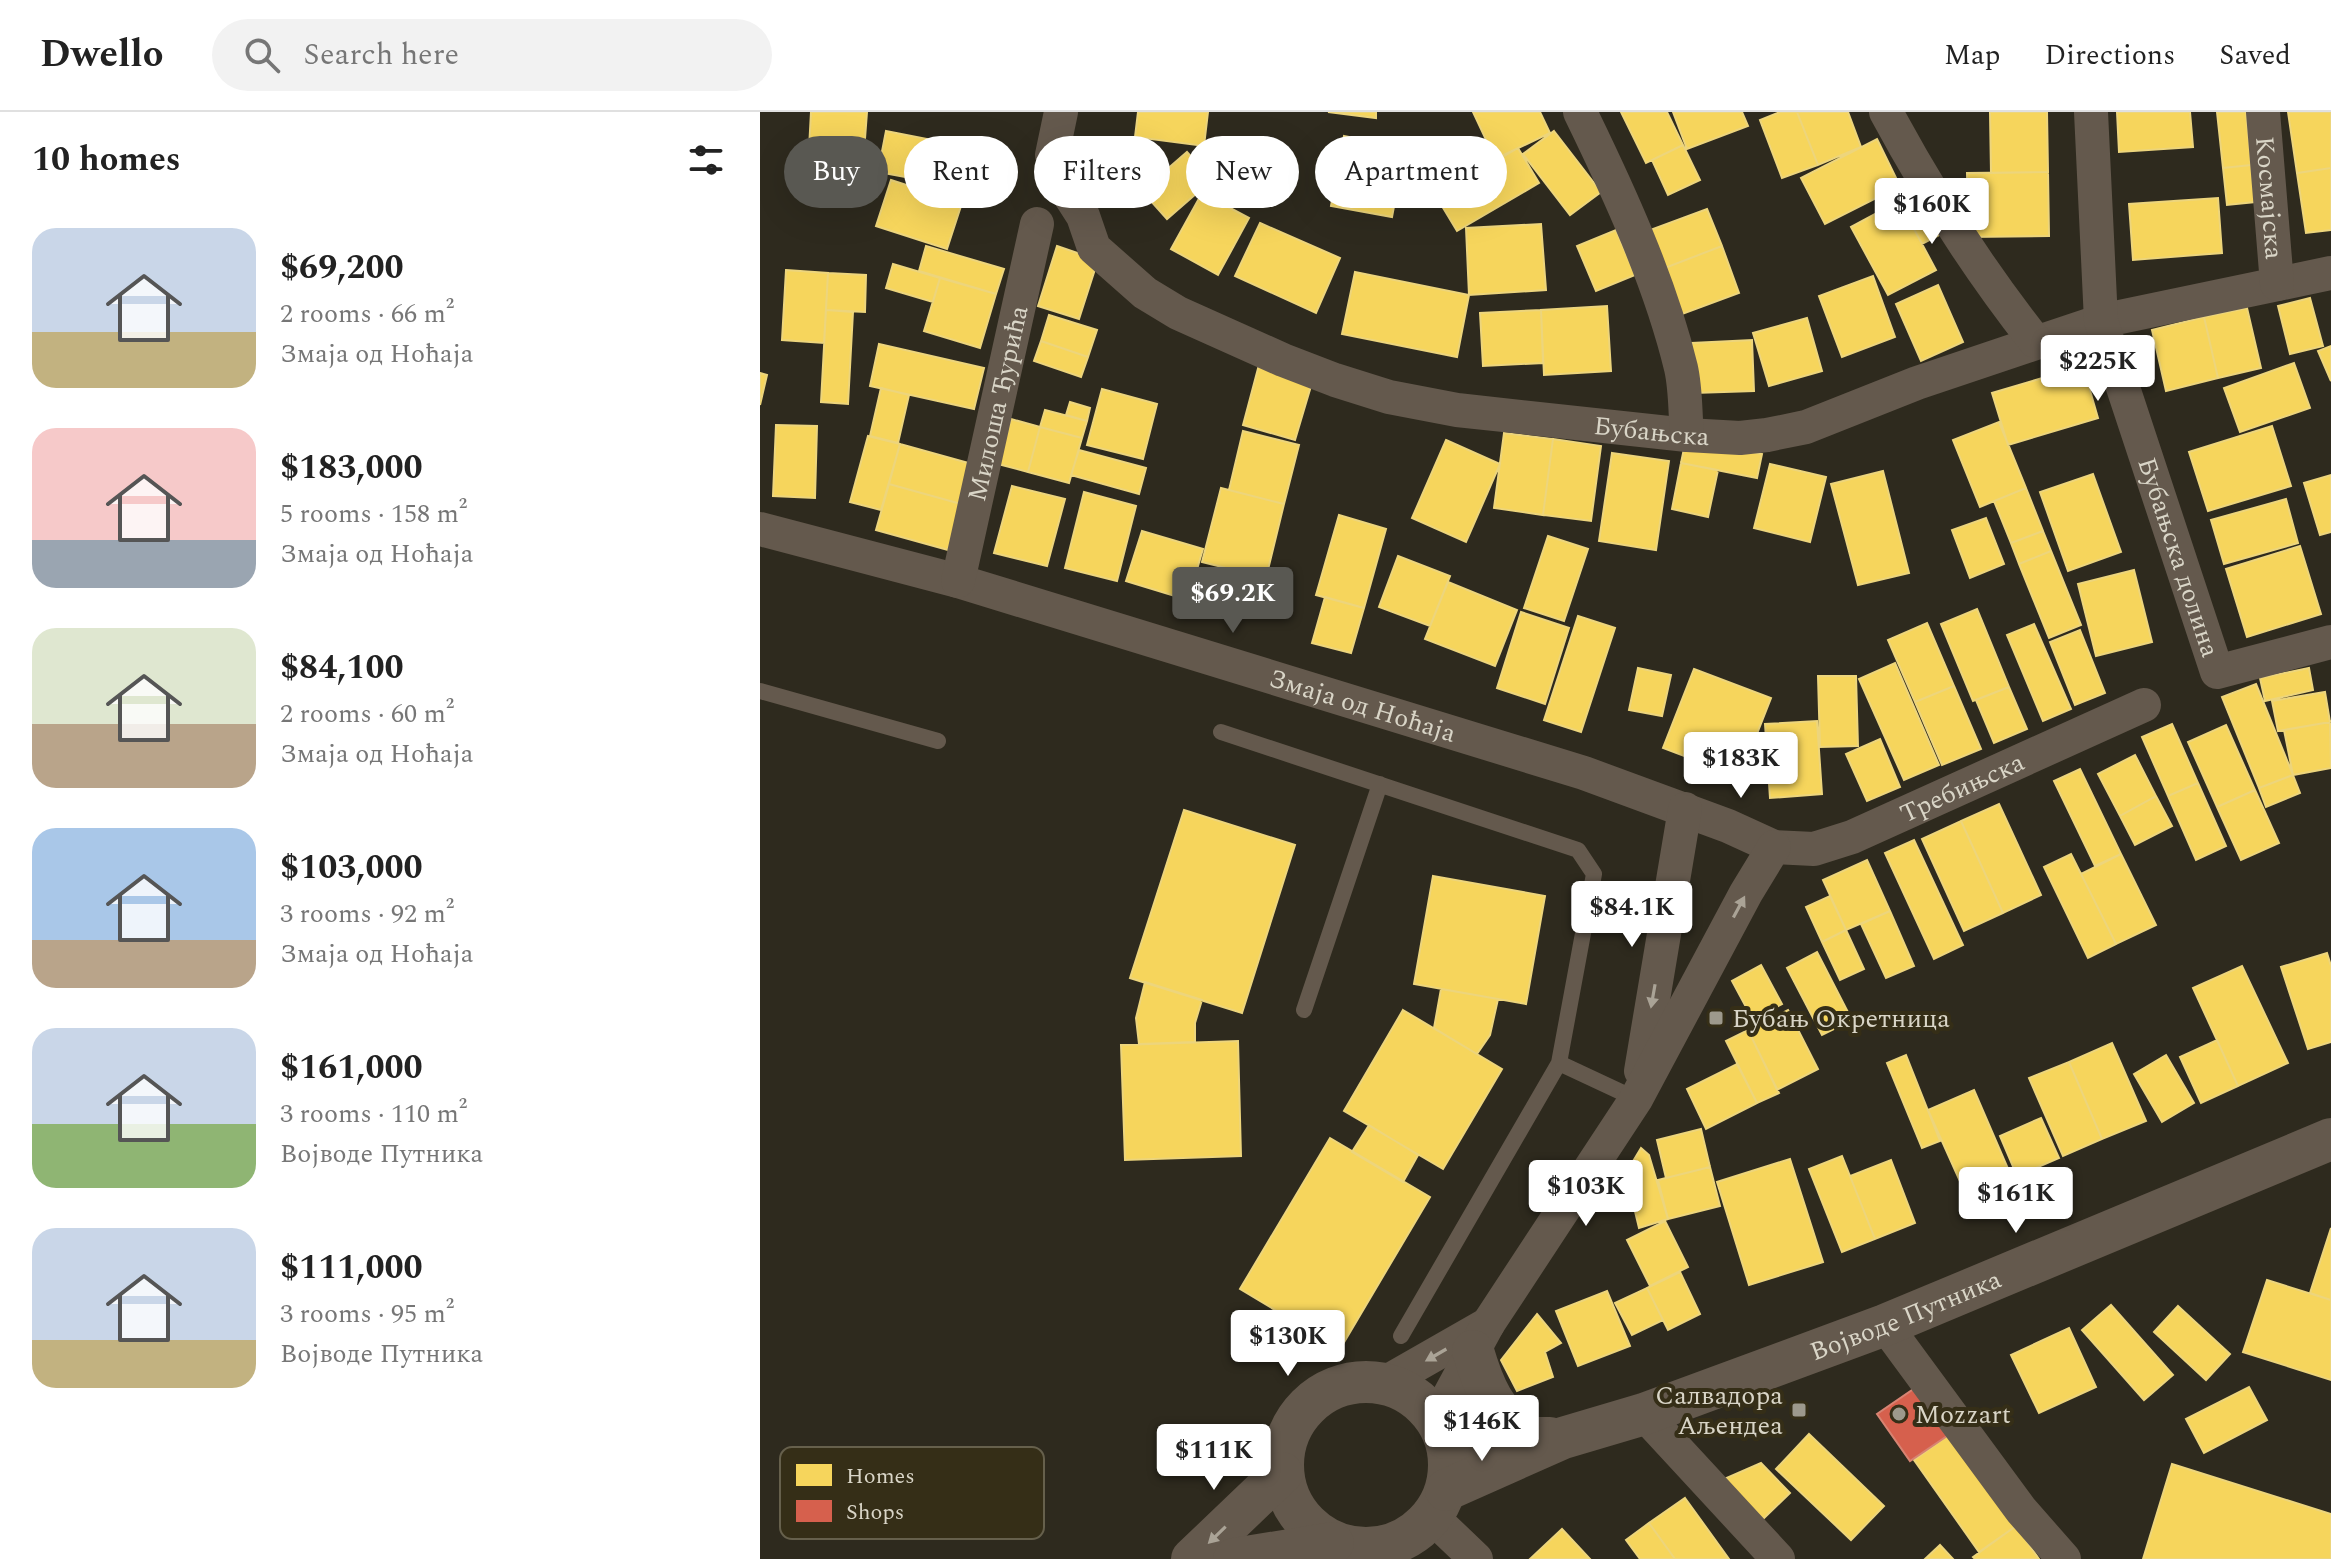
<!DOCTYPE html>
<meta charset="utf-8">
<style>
body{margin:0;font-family:Spectral,serif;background:#f2f2f2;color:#222;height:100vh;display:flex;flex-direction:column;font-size:30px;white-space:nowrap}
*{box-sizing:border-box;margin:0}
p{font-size:26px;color:#767676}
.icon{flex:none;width:44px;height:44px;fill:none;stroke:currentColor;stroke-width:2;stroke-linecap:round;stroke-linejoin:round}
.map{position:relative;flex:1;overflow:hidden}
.side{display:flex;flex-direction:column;background:#fff;width:760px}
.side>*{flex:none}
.hud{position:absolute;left:24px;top:24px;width:760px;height:72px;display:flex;gap:16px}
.price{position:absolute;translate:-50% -68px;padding:0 18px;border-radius:8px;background:#fff;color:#222;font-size:26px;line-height:52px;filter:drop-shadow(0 2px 4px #0008)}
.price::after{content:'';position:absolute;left:50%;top:48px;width:24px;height:18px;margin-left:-12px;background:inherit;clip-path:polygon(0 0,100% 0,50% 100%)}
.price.on{background:#595852;color:#fff}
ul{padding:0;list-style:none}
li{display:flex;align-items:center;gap:24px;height:200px;padding:0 32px}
li span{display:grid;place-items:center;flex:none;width:224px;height:160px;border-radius:24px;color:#555}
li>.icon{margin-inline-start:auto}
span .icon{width:96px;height:96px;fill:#fffc;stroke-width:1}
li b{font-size:34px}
h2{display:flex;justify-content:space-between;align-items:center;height:96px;padding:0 32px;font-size:34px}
.chip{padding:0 28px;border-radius:36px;background:#fff;box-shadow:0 8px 32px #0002;font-size:28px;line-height:72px}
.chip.on{background:#595852;color:#fff}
header{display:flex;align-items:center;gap:48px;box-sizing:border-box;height:112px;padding:0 40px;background:#fff;border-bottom:2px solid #e0e0e0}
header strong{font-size:38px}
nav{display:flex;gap:44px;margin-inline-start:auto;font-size:28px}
.search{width:560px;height:72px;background:#f2f2f2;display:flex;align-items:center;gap:20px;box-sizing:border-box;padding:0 28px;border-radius:44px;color:#767676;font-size:30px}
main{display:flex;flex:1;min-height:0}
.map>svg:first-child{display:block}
</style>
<header>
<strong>Dwello</strong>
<div class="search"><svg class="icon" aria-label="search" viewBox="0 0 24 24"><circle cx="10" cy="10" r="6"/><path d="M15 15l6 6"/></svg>Search here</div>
<nav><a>Map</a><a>Directions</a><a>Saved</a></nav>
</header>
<main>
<section class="side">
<h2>10 homes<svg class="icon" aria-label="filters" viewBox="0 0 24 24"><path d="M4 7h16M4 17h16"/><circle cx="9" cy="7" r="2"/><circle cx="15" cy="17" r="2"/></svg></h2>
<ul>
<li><span style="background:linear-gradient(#c9d6e8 65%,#c2b280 0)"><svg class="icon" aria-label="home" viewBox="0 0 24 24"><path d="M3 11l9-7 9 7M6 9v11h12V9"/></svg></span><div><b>$69,200</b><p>2 rooms · 66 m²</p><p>Змаја од Ноћаја</p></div></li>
<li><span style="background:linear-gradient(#f6c9c9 70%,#9aa5b1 0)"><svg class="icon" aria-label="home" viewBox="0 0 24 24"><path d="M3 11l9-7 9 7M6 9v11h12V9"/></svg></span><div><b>$183,000</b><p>5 rooms · 158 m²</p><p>Змаја од Ноћаја</p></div></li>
<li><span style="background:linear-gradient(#dfe7d0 60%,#b9a48a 0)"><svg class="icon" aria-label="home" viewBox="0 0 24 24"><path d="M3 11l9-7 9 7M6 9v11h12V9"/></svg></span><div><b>$84,100</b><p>2 rooms · 60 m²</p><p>Змаја од Ноћаја</p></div></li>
<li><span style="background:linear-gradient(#a9c7e8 70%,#b9a48a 0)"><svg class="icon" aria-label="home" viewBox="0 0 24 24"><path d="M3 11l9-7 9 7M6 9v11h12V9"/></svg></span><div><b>$103,000</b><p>3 rooms · 92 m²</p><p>Змаја од Ноћаја</p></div></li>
<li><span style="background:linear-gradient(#c9d6e8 60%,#8fb573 0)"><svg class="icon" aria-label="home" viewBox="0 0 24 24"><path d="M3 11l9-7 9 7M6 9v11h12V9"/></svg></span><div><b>$161,000</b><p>3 rooms · 110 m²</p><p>Војводе Путника</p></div></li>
<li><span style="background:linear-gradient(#c9d6e8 70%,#c2b280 0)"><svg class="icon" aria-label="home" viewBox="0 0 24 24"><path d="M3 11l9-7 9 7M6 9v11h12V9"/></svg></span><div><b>$111,000</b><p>3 rooms · 95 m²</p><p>Војводе Путника</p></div></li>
</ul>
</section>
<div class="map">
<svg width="1571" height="1447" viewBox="0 0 1571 1447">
<rect width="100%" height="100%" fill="#2e2a1e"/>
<path fill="#f6d55c" stroke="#edd57c" stroke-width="2" d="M51 0H107L104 40 49 37Z
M378 0H448L444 34 375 25Z
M568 0H616V6Z
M713 0H780L790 21 735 47Z
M861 0H907L923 33 886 51Z
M913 0H982L988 14 927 37Z
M1020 0H1037L1058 53 1022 66 1000 8Z
M1037 0H1088L1101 35 1058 53Z
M1230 0H1287L1288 60 1231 61Z
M1357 0H1430L1433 35 1359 40Z
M1457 0H1486L1491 53 1463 56Z
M1528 0H1571V56L1537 61Z
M126 19 213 36 205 76 118 60Z
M794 19 841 80 810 103 763 42Z
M584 24 645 36 632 105 571 94Z
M1117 27 1140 74 1065 112 1041 66Z
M923 33 940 68 908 83 892 48Z
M758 36 779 71 697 119 676 84Z
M427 40 452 68 407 107 382 79Z
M1491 53 1495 90 1467 93 1463 56Z
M1571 56V118L1546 121 1537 61Z
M1288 60 1289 124 1208 125 1207 61Z
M131 68 202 91 187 137 116 114Z
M1164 76 1187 119 1162 132 1139 89Z
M442 81 489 106 458 163 411 137Z
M1458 86 1462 141 1373 148 1369 92Z
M1139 89 1176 158 1128 183 1091 115Z
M947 97 962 134 897 159 882 121Z
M500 111 580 146 556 201 475 164Z
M781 112 786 178 709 183 706 116Z
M856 118 875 163 836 179 817 134Z
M166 134 244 157 236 182 159 159Z
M297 134 338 148 319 207 278 194Z
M962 134 979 181 914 205 897 159Z
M133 152 180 166 173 190 126 176Z
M26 158 68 161 64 231 22 228Z
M595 160 709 183 697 245 582 222Z
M68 161 106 163 105 200 66 198Z
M1113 164 1135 225 1082 245 1059 184Z
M180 166 236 182 220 236 164 219Z
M1178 173 1203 230 1161 249 1136 192Z
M1550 186 1563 234 1530 242 1518 194Z
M847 194 851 259 784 263 781 198Z
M1487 196 1501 256 1458 266 1444 205Z
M66 198 93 200 88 292 61 290Z
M781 198 783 251 723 254 720 201Z
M289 203 337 218 328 245 281 229Z
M1444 205 1458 266 1406 279 1392 218Z
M1047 206 1062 259 1009 274 993 221Z
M992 228 994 279 934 281 932 231Z
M281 229 328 245 321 265 274 249Z
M119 232 224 256 214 297 110 274Z
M1571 234V269L1558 239Z
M500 249 554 264 535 328 483 313Z
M1534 251 1550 296 1480 320 1464 276Z
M1323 254 1338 306 1248 333 1232 281Z
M0 261 7 263 0 293Z
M121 276 149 283 138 331 110 324Z
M342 277 397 292 383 347 327 333Z
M310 290 330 296 327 309 306 303Z
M285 298 327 309 322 326 280 315Z
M251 307 280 315 268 360 238 352Z
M1239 310 1266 376 1220 395 1193 328Z
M16 313 57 314 55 386 13 384Z
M1512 314 1531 374 1448 399 1429 340Z
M280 315 322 326 309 371 268 360Z
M483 319 539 333 524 392 469 378Z
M744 321 793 327 783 403 734 396Z
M108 324 140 332 121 398 90 390Z
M793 327 841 334 831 409 783 403Z
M926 327 1002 342 997 366 921 351Z
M686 328 740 352 706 430 652 406Z
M140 332 212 352 201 392 129 372Z
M319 338 386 356 379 382 311 363Z
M852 341 909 349 896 438 839 429Z
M921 351 958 358 948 405 912 397Z
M1010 352 1066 365 1050 430 994 416Z
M1123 359 1149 461 1098 473 1071 372Z
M1333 362 1361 440 1308 459 1280 380Z
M1571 363V420L1560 423 1544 371Z
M129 372 201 392 188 438 116 418Z
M252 374 305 387 287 454 234 441Z
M461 376 524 392 506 466 442 450Z
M1266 376 1283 419 1251 431 1234 389Z
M324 380 376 394 357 469 305 456Z
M1526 387 1538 431 1464 452 1451 408Z
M579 403 626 417 604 496 556 483Z
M1226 406 1244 452 1210 466 1192 418Z
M382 419 443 437 428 488 366 469Z
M1283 419 1291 439 1259 452 1251 431Z
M788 424 828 437 804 509 764 496Z
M1540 434 1561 502 1487 525 1466 457Z
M1291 439 1321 513 1289 526 1259 452Z
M638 444 690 464 670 514 619 495Z
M1374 458 1392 530 1336 544 1318 472Z
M688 470 757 498 735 554 665 527Z
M565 485 604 496 591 541 552 531Z
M1217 497 1249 575 1213 589 1181 512Z
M761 500 809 516 785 592 737 576Z
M818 504 855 516 821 620 784 608Z
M1167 511 1194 574 1155 590 1128 528Z
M1274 512 1311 597 1283 609 1247 523Z
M1320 518 1345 581 1315 593 1290 530Z
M1135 551 1179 653 1144 668 1099 567Z
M878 556 911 563 902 604 869 598Z
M1549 556 1553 578 1505 589 1500 566Z
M934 557 1011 586 980 665 903 636Z
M1058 564H1096L1098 634 1060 635Z
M1496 572 1533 663 1499 676 1462 585Z
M1194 574 1221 637 1182 653 1155 590Z
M1249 575 1267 617 1234 631 1216 588Z
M1565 580 1570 610 1518 619 1512 589Z
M1057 609 1062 682 1010 686 1005 612Z
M1570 610 1571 656 1533 663 1524 618Z
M1412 612 1438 671 1408 684 1382 625Z
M1466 613 1495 678 1457 695 1428 630Z
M1120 627 1140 675 1107 689 1086 642Z
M1375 643 1396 684 1360 704 1338 662Z
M1320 657 1361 742 1335 754 1294 669Z
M1533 663 1540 681 1506 695 1499 676Z
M1438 671 1466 734 1436 748 1408 684Z
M1495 678 1519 731 1481 748 1457 695Z
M1396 684 1412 714 1375 733 1360 704Z
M1239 692 1281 783 1243 801 1201 709Z
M424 698 535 733 482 901 370 866Z
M1201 709 1243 801 1204 819 1162 727Z
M1154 728 1203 833 1174 847 1125 741Z
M1311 742 1356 832 1328 846 1284 755Z
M1361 742 1396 813 1356 832 1321 762Z
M1107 748 1130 799 1086 818 1063 768Z
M673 764 785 784 766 892 654 872Z
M1070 784 1086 818 1062 830 1046 795Z
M1130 799 1154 854 1126 866 1101 812Z
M1086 818 1104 857 1080 868 1062 830Z
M1057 840 1092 908 1062 923 1027 856Z
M1567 841 1571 854V930L1548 937 1521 855Z
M1001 853 1022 892 993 908 972 869Z
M1482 854 1528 951 1478 974 1433 876Z
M385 870 442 888 435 911V930L379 932 376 906Z
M681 877 738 887 730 923 717 942 674 916Z
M643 898 742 957 683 1057 584 999Z
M1028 898 1058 957 1017 978 988 918Z
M988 918 1019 981 997 991 966 929Z
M1457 928 1478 974 1441 991 1420 945Z
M478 929 481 1044 365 1048 361 933Z
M1352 931 1386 1009 1342 1027 1309 950Z
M1146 943 1180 1029 1162 1036 1127 951Z
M1406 943 1434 991 1402 1010 1374 962Z
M1309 950 1342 1027 1303 1044 1269 966Z
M977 952 997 991 946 1017 927 977Z
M1214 978 1252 1066 1207 1085 1168 998Z
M1281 1006 1299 1046 1257 1064 1240 1024Z
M609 1013 658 1043 643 1070 592 1040Z
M941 1017 950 1055 906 1066 897 1028Z
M570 1026 670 1085 580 1237 480 1177Z
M881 1036 889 1043 908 1107 879 1116 872 1087 857 1076Z
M1082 1044 1115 1127 1082 1140 1049 1057Z
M1030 1047 1063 1150 989 1173 957 1070Z
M1131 1048 1155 1111 1115 1127 1090 1064Z
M950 1055 960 1094 908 1107 898 1068Z
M905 1109 928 1155 890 1174 867 1128Z
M1571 1116V1188L1550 1181Z
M920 1160 940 1202 908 1218 887 1176Z
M1507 1168 1571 1188V1268L1483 1240Z
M887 1176 903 1208 872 1223 855 1191Z
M847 1179 870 1234 818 1254 796 1199Z
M1351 1193 1413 1263 1384 1288 1322 1218Z
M1418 1194 1470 1242 1446 1268 1394 1220Z
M777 1202 801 1231 785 1240 793 1265 757 1279 741 1248Z
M1309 1216 1336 1275 1279 1301 1251 1243Z
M1489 1275 1507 1308 1444 1341 1426 1307Z
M1049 1322 1124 1394 1091 1428 1016 1357Z
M1190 1322 1256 1414 1219 1440 1154 1348Z
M1001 1351 1030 1381 1003 1407 964 1367Z
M1412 1352 1571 1402V1447H1383Z
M925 1386 969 1447H915L889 1411Z
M889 1411 915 1447H880L866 1428Z
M1256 1414 1279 1447H1215L1213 1445Z
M802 1417 830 1447H770Z
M1180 1433 1193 1447H1165Z"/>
<path fill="#d6604d" stroke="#d78372" stroke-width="2" d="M1158 1274 1190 1322 1150 1349 1117 1302Z"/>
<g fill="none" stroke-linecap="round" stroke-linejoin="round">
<path stroke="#64594d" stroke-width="16" d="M0 579 178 629
M461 620 818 738 834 762 799 951 641 1224
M544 898 620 672
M799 951 876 987"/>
<g stroke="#64594d" stroke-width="34">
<path id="s1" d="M301 0 292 43 298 65 323 104 334 136 385 181 418 201 523 248 575 268 629 285 697 298 927 323 980 326 1007 323 1046 315 1157 271 1341 209 1571 161"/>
<path d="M820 0C859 80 900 169 921 256 926 278 925 302 927 323"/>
<path d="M1126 0C1169 80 1219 158 1275 229"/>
<path id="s2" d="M1331 0 1341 209 1457 560 1571 530"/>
<path id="s3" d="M1503 0 1517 172"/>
<path id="s4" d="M0 417 198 469 824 661 968 714 1014 735 1054 737 1092 725 1384 593"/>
<path id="s5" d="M198 469 277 112"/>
<path d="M881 959 925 697"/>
<path d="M1125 1213 1261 1398 1304 1447"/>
<path d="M623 1272 728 1212"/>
<path d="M884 1302 1018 1447"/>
<path d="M673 1304 688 1286 728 1212 876 987 986 781 1014 735"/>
<path d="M672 1405 716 1447"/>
</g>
<g stroke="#64594d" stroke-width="42">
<path d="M713 1239C724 1277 735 1300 765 1326"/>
<circle cx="606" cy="1353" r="83"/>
<path d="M685 1326H790"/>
<path id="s6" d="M686 1378 803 1326 884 1302 1125 1213 1571 1027"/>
<path d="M432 1447 522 1361"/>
<path d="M474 1447 573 1431"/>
</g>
</g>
<defs><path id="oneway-solid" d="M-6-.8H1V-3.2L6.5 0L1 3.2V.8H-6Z" transform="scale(2)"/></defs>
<g fill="#aaa396">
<use href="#oneway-solid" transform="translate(979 795) rotate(-62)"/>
<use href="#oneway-solid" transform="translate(893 884) rotate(100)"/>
<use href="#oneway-solid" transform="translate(676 1243) rotate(150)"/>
<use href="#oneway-solid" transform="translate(457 1423) rotate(136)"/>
</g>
<g fill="#9d998c" stroke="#352e17" stroke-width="3">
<rect x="948" y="898" width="16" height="16" rx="4"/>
<rect x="1031" y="1290" width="16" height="16" rx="4"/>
<circle cx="1139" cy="1302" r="8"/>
</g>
<g text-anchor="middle" stroke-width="8" stroke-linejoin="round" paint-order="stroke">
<g font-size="26" fill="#d9d5c7" stroke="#352e17">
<text dy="9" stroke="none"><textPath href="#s3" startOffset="86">Космајска</textPath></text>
<text dy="9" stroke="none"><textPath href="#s5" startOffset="182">Милоша Ђурића</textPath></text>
<text dy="9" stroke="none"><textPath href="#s1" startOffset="746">Бубањска</textPath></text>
<text dy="9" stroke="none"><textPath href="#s2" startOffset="458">Бубањска долина</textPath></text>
<text dy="9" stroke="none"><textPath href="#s4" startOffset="628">Змаја од Ноћаја</textPath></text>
<text dy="9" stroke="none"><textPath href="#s4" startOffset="1264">Требињска</textPath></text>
<text dy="9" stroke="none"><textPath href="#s6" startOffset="492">Војводе Путника</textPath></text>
</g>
<g font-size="26" fill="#d9d5c7" stroke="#352e17" text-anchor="start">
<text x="972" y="915">Бубањ Окретница</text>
<text x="1023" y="1292" text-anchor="end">Салвадора<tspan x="1023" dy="30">Аљендеа</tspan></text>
<text x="1155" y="1311">Mozzart</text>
</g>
</g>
<rect x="20" y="1335" width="264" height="92" rx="12" fill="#352e17" stroke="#66604c" stroke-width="2"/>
<rect x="36" y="1352" width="36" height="22" fill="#f6d55c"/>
<rect x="36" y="1388" width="36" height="22" fill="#d6604d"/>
<g font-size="22" fill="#d9d5c7">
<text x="86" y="1371">Homes</text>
<text x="86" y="1407">Shops</text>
</g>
</svg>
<b class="price" style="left:1172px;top:134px">$160K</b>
<b class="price" style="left:1338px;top:291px">$225K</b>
<b class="price on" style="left:473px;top:523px">$69.2K</b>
<b class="price" style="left:981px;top:688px">$183K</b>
<b class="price" style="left:872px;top:837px">$84.1K</b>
<b class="price" style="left:826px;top:1116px">$103K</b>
<b class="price" style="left:1256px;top:1123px">$161K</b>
<b class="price" style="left:528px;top:1266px">$130K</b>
<b class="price" style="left:722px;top:1351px">$146K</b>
<b class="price" style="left:454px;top:1380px">$111K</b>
<div class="hud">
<a class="chip on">Buy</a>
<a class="chip">Rent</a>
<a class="chip">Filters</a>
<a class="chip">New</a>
<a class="chip">Apartment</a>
</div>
</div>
</main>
